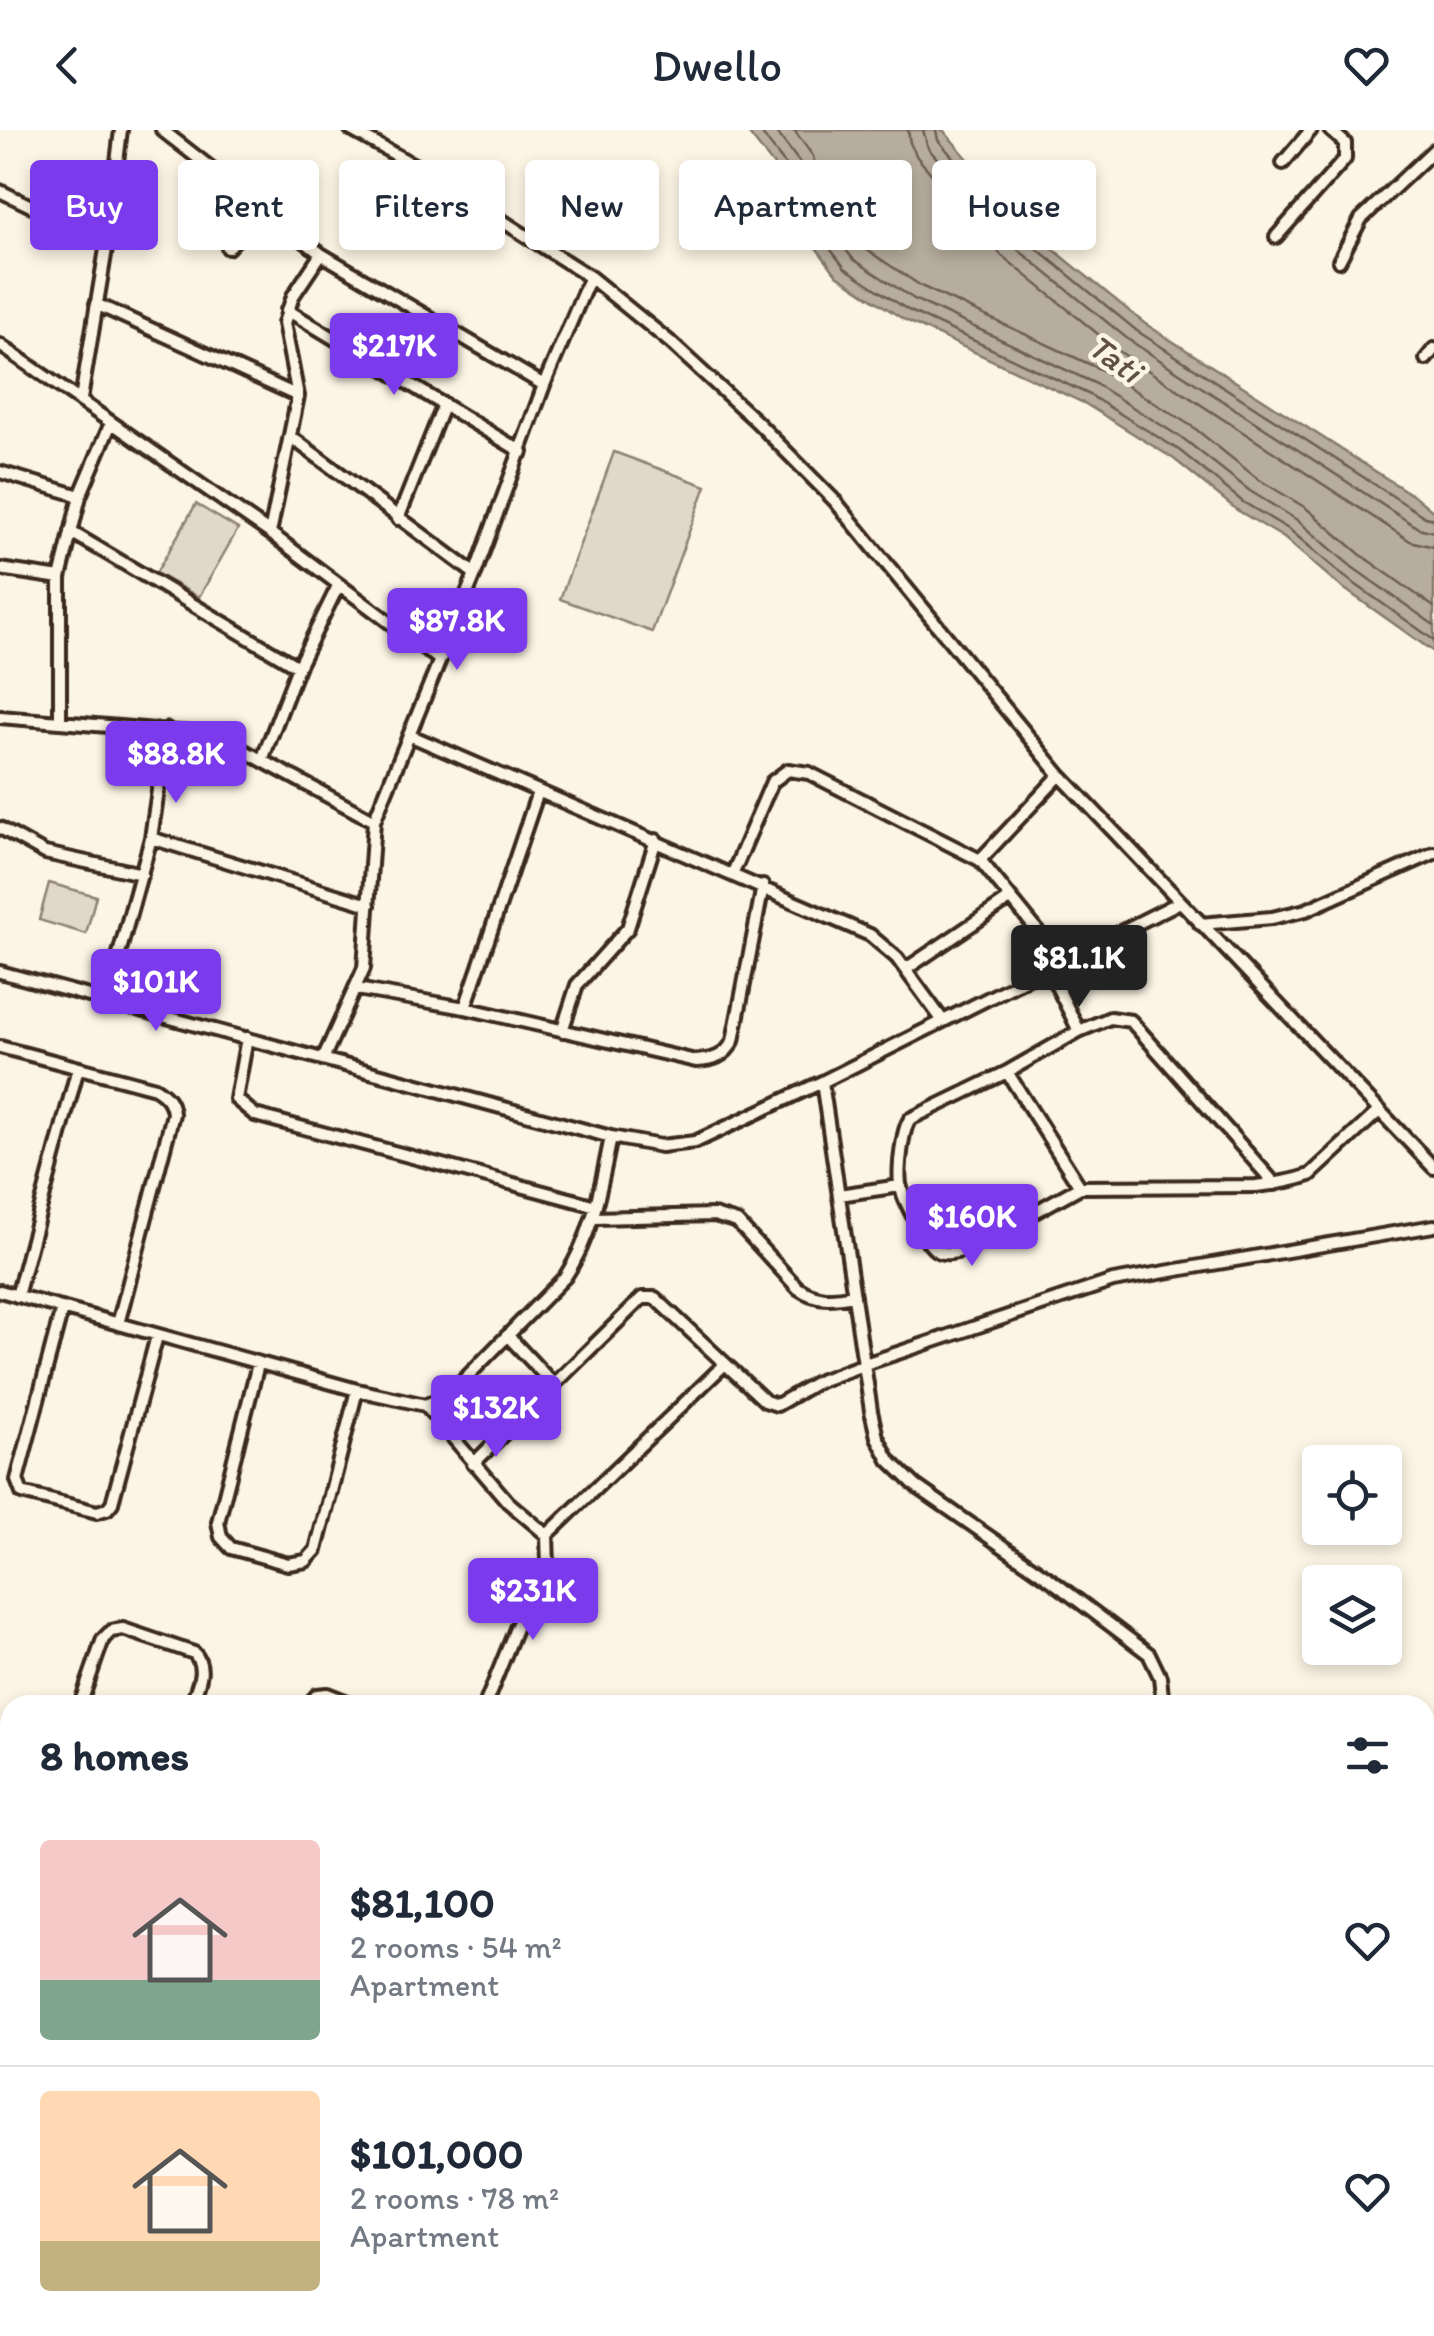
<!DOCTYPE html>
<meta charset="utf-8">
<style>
body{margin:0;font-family:Itim,sans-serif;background:#f2f2f3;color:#1f2937;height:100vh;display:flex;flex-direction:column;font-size:38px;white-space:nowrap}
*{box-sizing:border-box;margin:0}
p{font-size:32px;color:#747a83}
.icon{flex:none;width:55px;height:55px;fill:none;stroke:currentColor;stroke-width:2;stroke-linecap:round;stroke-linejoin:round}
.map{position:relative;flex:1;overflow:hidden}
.side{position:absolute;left:0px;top:1565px;width:1435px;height:642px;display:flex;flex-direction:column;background:#fff;border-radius:30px 30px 0 0;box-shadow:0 5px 15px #0003}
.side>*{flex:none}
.hud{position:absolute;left:30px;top:30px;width:1375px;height:90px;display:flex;gap:20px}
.tools{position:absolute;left:1302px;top:1315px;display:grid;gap:20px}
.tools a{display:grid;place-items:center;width:100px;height:100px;border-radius:10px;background:#fff;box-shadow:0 5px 15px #0003;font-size:50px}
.price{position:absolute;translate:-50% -85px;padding:0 22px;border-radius:10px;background:#7c3aed;color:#fff;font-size:32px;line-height:65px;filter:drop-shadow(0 2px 5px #0008)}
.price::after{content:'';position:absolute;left:50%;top:60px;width:30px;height:22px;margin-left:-15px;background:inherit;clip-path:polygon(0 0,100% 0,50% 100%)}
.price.on{background:#222;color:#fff}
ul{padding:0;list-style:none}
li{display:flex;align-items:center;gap:30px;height:250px;padding:0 40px}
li+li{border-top:2px solid #e0e1e3}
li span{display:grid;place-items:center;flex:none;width:280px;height:200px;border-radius:10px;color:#555}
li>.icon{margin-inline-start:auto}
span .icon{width:120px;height:120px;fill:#fffc;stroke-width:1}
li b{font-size:42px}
h2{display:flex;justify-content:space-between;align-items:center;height:120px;padding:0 40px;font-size:42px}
.tag{padding:0 35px;border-radius:10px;background:#fff;box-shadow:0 5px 15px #0003;font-size:35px;line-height:90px}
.tag.on{background:#7c3aed;color:#fff}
header{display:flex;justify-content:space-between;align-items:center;height:130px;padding:0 40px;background:#fff;font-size:45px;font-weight:600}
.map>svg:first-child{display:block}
</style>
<header><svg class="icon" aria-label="back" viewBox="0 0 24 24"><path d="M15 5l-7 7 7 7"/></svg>Dwello<svg class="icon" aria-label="heart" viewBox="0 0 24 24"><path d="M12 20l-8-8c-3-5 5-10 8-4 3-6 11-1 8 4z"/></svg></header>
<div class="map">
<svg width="1434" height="2206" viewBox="0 0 1434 2206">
<rect width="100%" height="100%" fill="#fcf5e5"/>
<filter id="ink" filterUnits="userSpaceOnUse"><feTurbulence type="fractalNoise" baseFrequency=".01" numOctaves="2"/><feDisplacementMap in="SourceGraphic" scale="20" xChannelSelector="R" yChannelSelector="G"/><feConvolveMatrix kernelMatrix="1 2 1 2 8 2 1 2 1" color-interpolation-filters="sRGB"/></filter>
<g filter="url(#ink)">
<path fill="#e0d8c8" stroke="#8e8173" stroke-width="2.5" d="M614 322 706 356 652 502 560 469Z
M196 374 238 399 199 467 156 443Z
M49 753 96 766 86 804 39 790Z"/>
<path fill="#b7ad9e" stroke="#85796b" stroke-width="2.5" d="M746 0H943L1026 97 1144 193 1417 368 1434 382V522L1339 455 1284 408 1237 380 1174 329 1084 273 903 189 837 145 787 80 779 42Z"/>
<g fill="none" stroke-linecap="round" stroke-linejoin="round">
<path stroke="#6d5e51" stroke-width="2.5" d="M759 0 788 38 797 76 845 138 908 180 1088 264 1179 320 1243 372 1290 400 1345 447 1434 510
M775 0 800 33 808 71 853 129 914 169 1094 253 1185 310 1250 361 1297 390 1352 437 1434 495
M794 0 813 26 822 64 864 118 921 156 1102 240 1193 297 1258 349 1306 378 1361 425 1434 477
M908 0 910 13 917 27 1001 125 1120 222 1410 411 1434 417
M923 0 928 18 1011 114 1129 210 1418 398 1434 402
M936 0 938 10 1019 104 1137 201 1425 387 1434 389"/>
<defs>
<path id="minor" d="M162 0 321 124 544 255
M351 0 423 40 590 147 670 212 757 292 835 371 1060 645 1434 1038
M1283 33 1311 0
M0 61 107 113
M1276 107 1345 29V13L1330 0
M228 118 263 80
M1339 131 1361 89 1434 20
M96 174 298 266
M287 180 522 322
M0 215 270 403 440 530
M1426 229 1434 219
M81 269 107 113 121 0
M291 307 475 444
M0 342 80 366
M398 389 444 274
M71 402 298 537
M270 403 298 266 284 193 293 166 321 124
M0 439 60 448
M0 587 215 605 374 691
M60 592V448L80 366 111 293
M409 605 870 805 897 828 943 891
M262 630 298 537 338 456
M0 698 45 723 142 744
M151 708 369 775
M980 730 1060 645
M733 743 772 652 788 640 809 643 980 730 1062 831
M1200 794 1272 788 1306 780 1434 723
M1048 838 1079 901
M906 839 1011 768
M0 842 611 1007 661 1016 695 1012 822 952 1180 772
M357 859 465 878 696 931C713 930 725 927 733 911L763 756
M106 871 151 708 167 599
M465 878 538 662
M562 901 577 855 628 798 656 710
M247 908 236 969 255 985 596 1076
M0 917 155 958C166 965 172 971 173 984L118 1194
M323 929 364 838 374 691 475 444 544 255 590 147
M1007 942 1080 1057
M822 952 871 1281 877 1307 889 1330 916 1356 1051 1450 1149 1524 1160 1547 1163 1575
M1275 1054 1131 891 1110 888 1079 901 1007 942 910 989C902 999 897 1046 901 1058 904 1071 926 1114 936 1120 945 1126 956 1122 966 1120L1080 1057 1256 1056C1275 1054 1293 1051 1310 1045L1380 980
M839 1065 900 1056
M594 1088 714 1085 737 1092 798 1158C817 1171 832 1169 854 1165
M0 1161 357 1260 425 1275 449 1265 565 1147C593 1105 601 1056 611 1007
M17 1166 78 938
M62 1179 17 1350 22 1363 97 1382 107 1379 112 1373 157 1206
M508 1206 554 1255
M258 1234 218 1392 221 1407 231 1418 288 1434 306 1431 316 1420 357 1260
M425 1275 508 1372 547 1405 548 1437 525 1476 485 1575
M473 1334 642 1168H655L765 1271 777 1275 817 1252 865 1234 1113 1151 1434 1096
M547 1405 725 1234
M80 1575 103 1509 111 1501 123 1499 194 1523C208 1538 197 1557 191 1575
M308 1575 317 1565 327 1564 355 1575
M1425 1635 1434 1636
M0 1718 10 1722
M1425 1903H1434
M0 2029H10
M1425 2051 1434 2044
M0 2137 10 2142
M1425 2157 1434 2154
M17 2198 18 2206
M143 2206 144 2198
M373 2206 374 2198
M535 2206 536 2198
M646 2206 647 2198
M784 2206 785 2198
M1111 2206V2198L1222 2206
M1406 2206V2198"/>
</defs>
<use href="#minor" stroke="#3b2a1e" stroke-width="18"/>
<use href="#minor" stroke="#fcf5e5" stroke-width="10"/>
</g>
</g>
<g text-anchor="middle" stroke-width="9" stroke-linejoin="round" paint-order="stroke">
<g font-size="35" font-style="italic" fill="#605144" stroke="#fcf5e5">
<text transform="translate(1115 228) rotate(36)" y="12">Tati</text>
</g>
</g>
</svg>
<div class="tools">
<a><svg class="icon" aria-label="locate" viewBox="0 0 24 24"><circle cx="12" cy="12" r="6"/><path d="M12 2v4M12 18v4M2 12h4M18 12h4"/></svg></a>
<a><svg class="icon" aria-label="layers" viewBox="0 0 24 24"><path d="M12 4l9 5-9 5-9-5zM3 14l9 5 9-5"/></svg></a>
</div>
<b class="price" style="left:394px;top:268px">$217K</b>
<b class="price" style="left:457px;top:543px">$87.8K</b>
<b class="price" style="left:176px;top:676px">$88.8K</b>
<b class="price on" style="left:1079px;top:880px">$81.1K</b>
<b class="price" style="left:156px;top:904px">$101K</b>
<b class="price" style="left:972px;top:1139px">$160K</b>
<b class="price" style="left:496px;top:1330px">$132K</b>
<b class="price" style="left:533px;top:1513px">$231K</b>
<div class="hud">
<a class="tag on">Buy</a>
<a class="tag">Rent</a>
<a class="tag">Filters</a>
<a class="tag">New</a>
<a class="tag">Apartment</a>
<a class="tag">House</a>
</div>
<section class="side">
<h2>8 homes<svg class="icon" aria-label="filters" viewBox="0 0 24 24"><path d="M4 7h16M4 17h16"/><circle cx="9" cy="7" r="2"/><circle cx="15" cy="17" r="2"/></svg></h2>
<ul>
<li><span style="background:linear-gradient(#f6c9c9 70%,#7fa58c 0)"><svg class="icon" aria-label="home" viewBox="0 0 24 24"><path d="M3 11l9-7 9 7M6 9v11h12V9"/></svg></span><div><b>$81,100</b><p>2 rooms · 54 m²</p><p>Apartment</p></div><svg class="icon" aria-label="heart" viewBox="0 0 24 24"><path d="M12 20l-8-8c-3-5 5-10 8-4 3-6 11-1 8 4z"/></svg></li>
<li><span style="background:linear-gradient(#ffd9b3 75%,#c2b280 0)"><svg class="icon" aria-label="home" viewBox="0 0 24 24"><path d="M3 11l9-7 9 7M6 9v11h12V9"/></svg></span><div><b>$101,000</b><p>2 rooms · 78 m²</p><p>Apartment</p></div><svg class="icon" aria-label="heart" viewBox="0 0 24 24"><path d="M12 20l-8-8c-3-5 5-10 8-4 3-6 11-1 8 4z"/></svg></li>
</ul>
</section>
</div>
